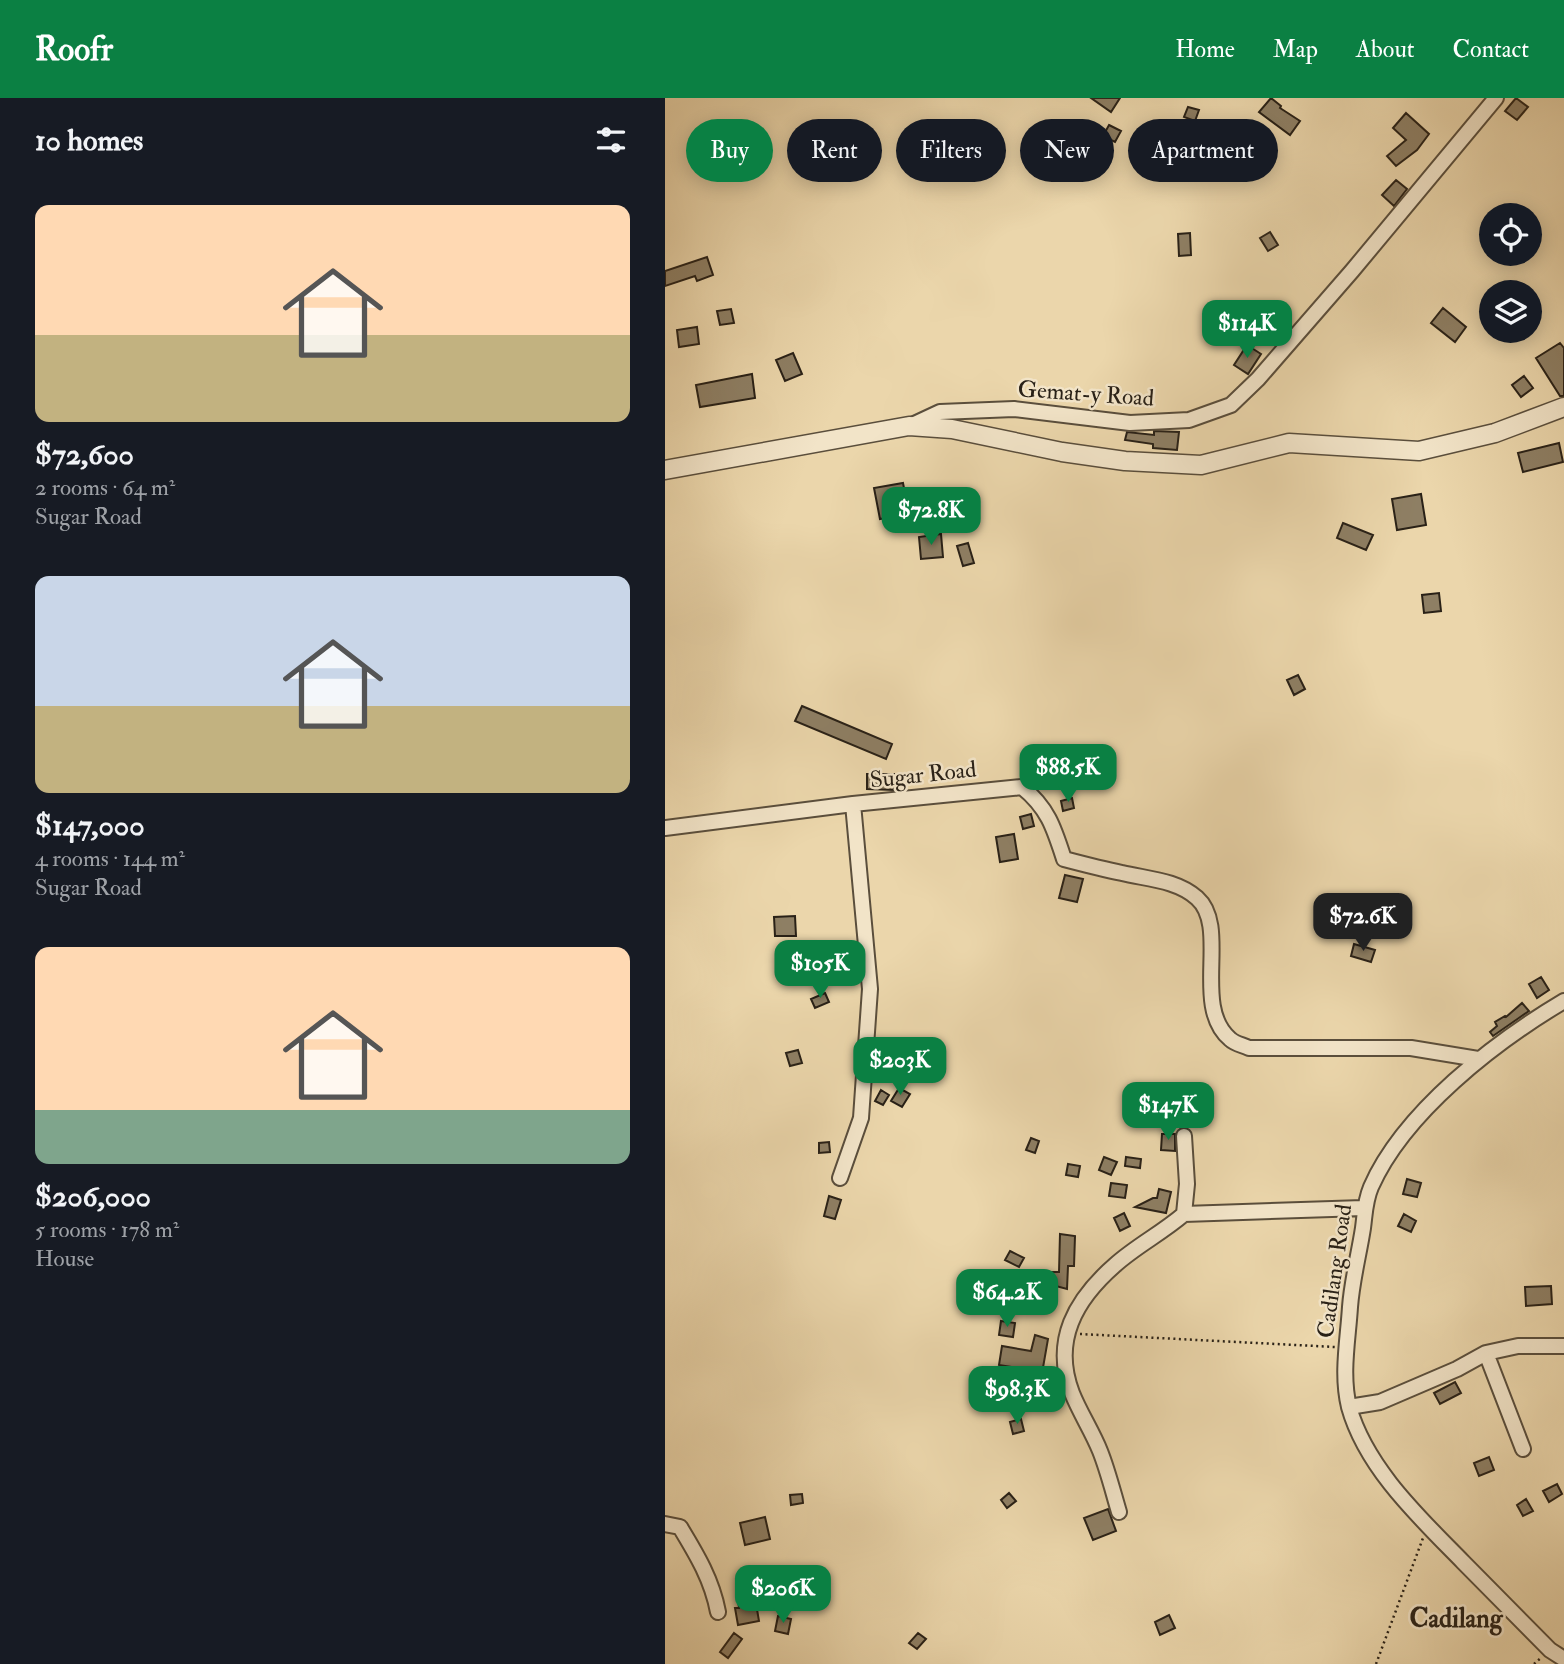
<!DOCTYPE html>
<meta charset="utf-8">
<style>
body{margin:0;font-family:"IM FELL Double Pica",serif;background:#20242c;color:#f1f3f6;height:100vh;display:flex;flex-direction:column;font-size:26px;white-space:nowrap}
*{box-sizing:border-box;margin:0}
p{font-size:23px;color:#9ea1a6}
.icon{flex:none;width:38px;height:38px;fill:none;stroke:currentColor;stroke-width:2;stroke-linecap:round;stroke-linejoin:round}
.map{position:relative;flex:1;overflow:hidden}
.sheet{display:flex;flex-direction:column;background:#171b24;width:665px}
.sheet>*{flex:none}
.hud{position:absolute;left:21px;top:21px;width:665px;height:63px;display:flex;gap:14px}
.controls{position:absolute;left:814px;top:105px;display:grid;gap:14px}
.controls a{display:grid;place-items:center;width:63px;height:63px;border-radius:50%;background:#171b24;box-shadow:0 4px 18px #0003;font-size:35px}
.price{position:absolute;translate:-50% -60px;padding:0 16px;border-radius:14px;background:#0b8043;color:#fff;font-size:23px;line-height:46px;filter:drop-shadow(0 2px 4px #0008)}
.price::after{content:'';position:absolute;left:50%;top:42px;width:21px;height:16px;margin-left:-10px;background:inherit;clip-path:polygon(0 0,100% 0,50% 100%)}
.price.on{background:#222;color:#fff}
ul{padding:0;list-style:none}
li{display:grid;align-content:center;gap:14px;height:371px;padding:0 35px}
li span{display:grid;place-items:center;height:217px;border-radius:14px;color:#555}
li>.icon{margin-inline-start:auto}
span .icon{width:126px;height:126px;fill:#fffc;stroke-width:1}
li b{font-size:30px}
h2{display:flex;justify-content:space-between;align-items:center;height:84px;padding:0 35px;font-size:30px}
.tag{padding:0 24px;border-radius:32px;background:#171b24;box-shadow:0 4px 18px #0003;font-size:24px;line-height:63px}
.tag.on{background:#0b8043;color:#fff}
header{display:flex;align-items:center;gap:42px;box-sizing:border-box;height:98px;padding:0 35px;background:#0b8043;color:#fff}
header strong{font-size:33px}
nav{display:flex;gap:38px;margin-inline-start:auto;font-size:24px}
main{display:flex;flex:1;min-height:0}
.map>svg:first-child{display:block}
</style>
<header>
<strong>Roofr</strong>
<nav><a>Home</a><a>Map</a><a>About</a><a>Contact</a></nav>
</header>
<main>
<section class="sheet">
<h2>10 homes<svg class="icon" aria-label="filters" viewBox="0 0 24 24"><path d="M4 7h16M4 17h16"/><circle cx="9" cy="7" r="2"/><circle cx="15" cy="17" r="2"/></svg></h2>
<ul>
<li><span style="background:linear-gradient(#ffd9b3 60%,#c2b280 0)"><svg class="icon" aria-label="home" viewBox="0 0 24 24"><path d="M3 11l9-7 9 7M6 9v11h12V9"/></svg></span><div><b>$72,600</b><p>2 rooms · 64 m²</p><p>Sugar Road</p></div></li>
<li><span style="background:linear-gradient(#c9d6e8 60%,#c2b280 0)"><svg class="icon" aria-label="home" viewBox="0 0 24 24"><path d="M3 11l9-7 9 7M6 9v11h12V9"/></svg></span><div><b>$147,000</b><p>4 rooms · 144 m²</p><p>Sugar Road</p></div></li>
<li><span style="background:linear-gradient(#ffd9b3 75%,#7fa58c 0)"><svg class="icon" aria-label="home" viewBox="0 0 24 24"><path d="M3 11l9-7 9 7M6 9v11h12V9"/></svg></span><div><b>$206,000</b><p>5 rooms · 178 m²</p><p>House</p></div></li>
</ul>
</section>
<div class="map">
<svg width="899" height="1566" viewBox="0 0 899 1566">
<rect width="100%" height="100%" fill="#ebd6ab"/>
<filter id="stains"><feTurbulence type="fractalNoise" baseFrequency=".00286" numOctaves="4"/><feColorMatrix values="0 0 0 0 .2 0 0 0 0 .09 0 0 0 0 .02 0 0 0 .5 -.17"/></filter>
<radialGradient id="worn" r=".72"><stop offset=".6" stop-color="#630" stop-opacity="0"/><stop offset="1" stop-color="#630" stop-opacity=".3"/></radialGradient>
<path fill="#8e7f64" stroke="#292117" stroke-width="2" d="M426 0H455L446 14Z
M606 0 616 8 615 10 635 23 625 37 594 14Z
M851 0 863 9 852 22 840 13Z
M523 9 534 12 530 23 519 19Z
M741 15 764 36 752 52 731 68 722 58 741 42 728 30Z
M444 27 456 33 450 44 438 38Z
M731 82 742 91 729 108 717 97Z
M605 134 613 147 603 153 595 140Z
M525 135 526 157 514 158 513 136Z
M42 159 48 177 32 183 30 178 0 188V173Z
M778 210 801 229 790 244 766 225Z
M66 211 69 225 55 227 52 213Z
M32 229 34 246 14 249 12 232Z
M895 245 899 250V298H895L871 260Z
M582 247 596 256 583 276 569 267Z
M128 255 137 276 120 283 111 262Z
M87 276 90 300 35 309 31 287Z
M859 278 868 290 856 299 847 287Z
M489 333 514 334 512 352 488 350V346L460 342 462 334 489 337Z
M894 345 898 364 858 374 853 355Z
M238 385 244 416 215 421 209 390Z
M756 396 761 427 732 432 727 401Z
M678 425 708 437 701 452 672 440Z
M276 436 278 459 256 461 254 439Z
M303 445 309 465 298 468 292 448Z
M774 495 776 513 759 515 757 497Z
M633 577 640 591 629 597 622 582Z
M137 608 227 646 221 661 130 623Z
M441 661 443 679 426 681 424 662Z
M202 676H229V692L202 691Z
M407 700 409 710 398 713 396 703Z
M366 716 369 728 358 731 355 719Z
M349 736 353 761 335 764 331 739Z
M400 777 418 781 412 804 394 800Z
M130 818 131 838H110L109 819Z
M689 846 710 852 706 864 686 858Z
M876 879 884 892 872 900 864 886Z
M160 895 164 904 150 910 146 901Z
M857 905 864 913 828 938 825 934 832 928 830 924 840 918 841 919Z
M133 952 137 965 125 968 121 955Z
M234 990 245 996 237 1009 226 1003Z
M216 992 224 997 218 1007 210 1003Z
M497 1036H510V1053L496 1052Z
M366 1040 374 1043 370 1055 361 1052Z
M164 1044 165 1054 154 1055V1045Z
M439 1059 452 1064 446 1077 434 1072Z
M461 1059 476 1061 475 1070 460 1068Z
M403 1066 415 1068 413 1079 401 1077Z
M742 1081 756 1085 752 1099 738 1096Z
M446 1085 462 1087 460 1100 444 1098Z
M494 1091 506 1094 501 1115 470 1109 488 1100H492Z
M164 1098 176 1102 170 1121 159 1118Z
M459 1115 465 1128 455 1133 449 1120Z
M739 1116 751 1123 746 1134 733 1128Z
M395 1136 410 1138 409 1168H403L402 1191 387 1187V1174H394Z
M345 1153 359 1160 354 1169 340 1162Z
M886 1188 887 1206 861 1208 860 1189Z
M336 1223 350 1225 348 1239 334 1237Z
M370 1237 383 1241 376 1281 358 1278 359 1271 334 1267 337 1248 366 1253Z
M790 1284 796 1295 775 1306 769 1295Z
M356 1321 359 1333 348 1336 345 1324Z
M824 1359 829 1372 814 1378 809 1365Z
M892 1386 897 1396 884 1404 878 1393Z
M344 1395 351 1403 342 1410 336 1402Z
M137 1396 138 1405 126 1407 125 1397Z
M861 1401 868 1413 858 1418 852 1407Z
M443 1411 451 1433 428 1442 419 1420Z
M100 1419 105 1441 80 1447 75 1425Z
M95 1479 96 1493 89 1494 94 1523 73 1527 70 1510H74L71 1481Z
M504 1517 510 1530 495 1537 490 1524Z
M113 1518 126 1521 123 1536 110 1533Z
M69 1535 77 1541 63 1560 55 1554Z
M253 1535 261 1541 252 1551 244 1545Z"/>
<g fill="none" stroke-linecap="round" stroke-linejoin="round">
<defs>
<path id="minor" d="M245 328 275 314 349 311 465 325 524 322 566 307 593 281 687 173 831 0
M0 730 188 706 357 689C383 710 389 730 399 761 418 766 437 771 457 775 482 781 512 782 532 800 565 829 526 908 565 941 570 946 578 947 584 950H746L813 961
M899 903C830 944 739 1014 706 1089 700 1103 700 1115 698 1130 694 1156 687 1182 685 1209 683 1242 676 1276 684 1309L715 1304 792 1271 821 1255 853 1248H899
M519 1038 522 1086 519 1116
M175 1080 196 1020 205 891 188 706
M821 1255 858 1351
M684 1309C701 1370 755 1420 798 1464 827 1493 856 1523 885 1552L899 1561
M454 1414C448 1394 443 1373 435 1353 427 1333 415 1315 407 1295 387 1243 410 1202 450 1167 471 1148 497 1135 519 1116L698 1110
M0 1426 15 1429C32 1457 47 1482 53 1514"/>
<path id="tertiary" d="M0 372 244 328 287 331 397 354 460 363 536 367 624 345 754 353 830 335 899 309"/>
</defs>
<use href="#minor" stroke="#5a4e3c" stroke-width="18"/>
<use href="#tertiary" stroke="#5a4e3c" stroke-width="21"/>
<path stroke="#292117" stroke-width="2.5" stroke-dasharray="2 3.5" stroke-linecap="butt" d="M415 1236 670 1249
M711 1566 758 1440
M869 1566 877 1559"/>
<use href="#minor" stroke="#f2e4c8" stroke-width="14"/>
<use href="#tertiary" stroke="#f2e4c8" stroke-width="18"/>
</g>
<g text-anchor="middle" stroke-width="5" stroke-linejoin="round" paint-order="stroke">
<g font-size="23" fill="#292117" stroke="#f2e4c8">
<text transform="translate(421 295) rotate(4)" y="8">Gemat-y Road</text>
<text transform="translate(258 676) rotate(-6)" y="8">Sugar Road</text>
<text transform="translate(669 1173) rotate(-82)" y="8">Cadilang Road</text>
</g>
<g font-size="26" font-weight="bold" fill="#292117" stroke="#f2e4c8">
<text x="791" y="1529">Cadilang</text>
</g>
</g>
<rect width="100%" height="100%" filter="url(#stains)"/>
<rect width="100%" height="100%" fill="url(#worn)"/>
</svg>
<div class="controls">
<a><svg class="icon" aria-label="locate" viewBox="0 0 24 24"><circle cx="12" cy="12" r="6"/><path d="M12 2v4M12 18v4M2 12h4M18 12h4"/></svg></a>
<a><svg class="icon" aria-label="layers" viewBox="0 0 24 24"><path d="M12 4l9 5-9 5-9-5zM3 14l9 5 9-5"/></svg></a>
</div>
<b class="price" style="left:582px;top:262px">$114K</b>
<b class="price" style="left:266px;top:449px">$72.8K</b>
<b class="price" style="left:403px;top:706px">$88.5K</b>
<b class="price on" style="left:698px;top:855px">$72.6K</b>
<b class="price" style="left:155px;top:902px">$105K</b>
<b class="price" style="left:235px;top:999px">$203K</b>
<b class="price" style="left:503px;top:1044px">$147K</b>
<b class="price" style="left:342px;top:1231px">$64.2K</b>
<b class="price" style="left:352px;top:1328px">$98.3K</b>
<b class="price" style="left:118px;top:1527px">$206K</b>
<div class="hud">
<a class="tag on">Buy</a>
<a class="tag">Rent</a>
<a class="tag">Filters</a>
<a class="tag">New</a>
<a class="tag">Apartment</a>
</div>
</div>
</main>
